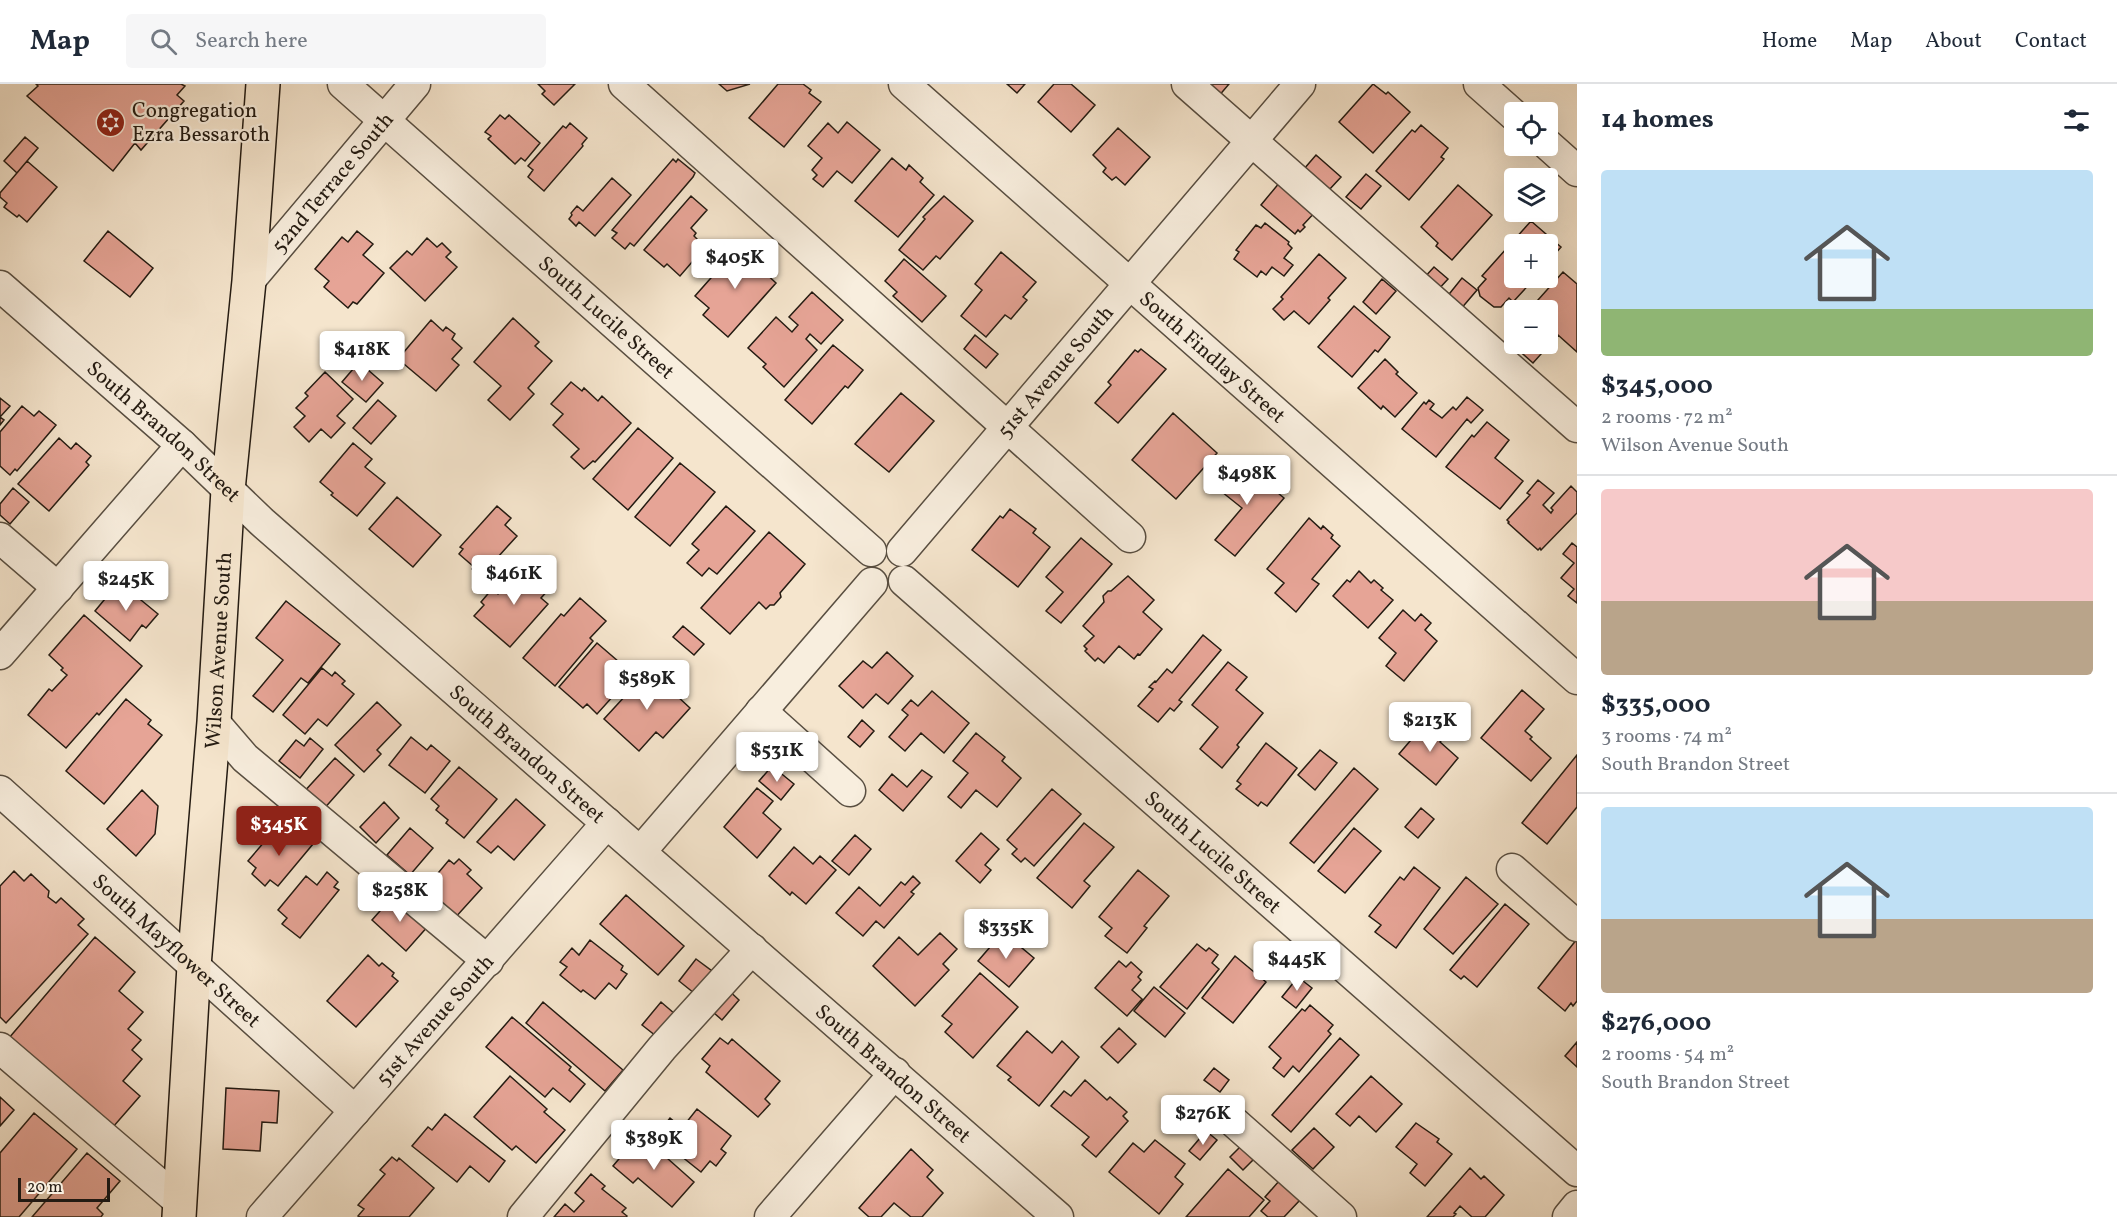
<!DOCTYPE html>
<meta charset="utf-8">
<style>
body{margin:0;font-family:Vollkorn,serif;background:#f6f6f7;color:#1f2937;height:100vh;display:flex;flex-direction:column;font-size:22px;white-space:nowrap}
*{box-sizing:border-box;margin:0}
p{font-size:20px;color:#747a83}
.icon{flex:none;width:33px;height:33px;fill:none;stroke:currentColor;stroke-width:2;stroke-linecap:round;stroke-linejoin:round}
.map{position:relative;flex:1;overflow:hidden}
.sheet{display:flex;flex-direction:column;background:#fff;width:540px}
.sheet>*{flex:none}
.fabs{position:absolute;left:1504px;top:18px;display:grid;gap:12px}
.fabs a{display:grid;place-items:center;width:54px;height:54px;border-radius:6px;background:#fff;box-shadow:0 6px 24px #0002;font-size:30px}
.scale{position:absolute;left:18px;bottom:15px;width:92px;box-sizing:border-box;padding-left:6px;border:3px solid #241b12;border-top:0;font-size:16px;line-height:21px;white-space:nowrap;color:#241b12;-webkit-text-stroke:4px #f8eede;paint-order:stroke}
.price{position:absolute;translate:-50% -51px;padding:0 14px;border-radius:6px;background:#fff;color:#222;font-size:20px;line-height:39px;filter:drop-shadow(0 2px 3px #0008)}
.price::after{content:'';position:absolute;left:50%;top:36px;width:18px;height:14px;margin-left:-9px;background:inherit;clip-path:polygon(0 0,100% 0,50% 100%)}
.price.active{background:#8f2418;color:#fff}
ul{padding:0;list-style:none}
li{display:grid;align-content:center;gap:12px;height:318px;padding:0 24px}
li+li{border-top:2px solid #e0e1e3}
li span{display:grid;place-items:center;height:186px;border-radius:6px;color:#555}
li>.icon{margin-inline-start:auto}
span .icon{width:108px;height:108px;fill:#fffc;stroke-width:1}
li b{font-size:26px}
h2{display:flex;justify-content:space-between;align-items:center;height:72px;padding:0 24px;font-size:26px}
header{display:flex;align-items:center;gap:36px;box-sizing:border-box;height:84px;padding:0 30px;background:#fff;border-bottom:2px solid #e0e1e3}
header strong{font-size:28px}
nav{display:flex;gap:33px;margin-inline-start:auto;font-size:21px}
.search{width:420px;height:54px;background:#f6f6f7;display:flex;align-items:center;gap:15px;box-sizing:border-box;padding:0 21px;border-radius:6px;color:#747a83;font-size:22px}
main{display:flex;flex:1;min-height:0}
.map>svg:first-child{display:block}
</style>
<header>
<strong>Map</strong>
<div class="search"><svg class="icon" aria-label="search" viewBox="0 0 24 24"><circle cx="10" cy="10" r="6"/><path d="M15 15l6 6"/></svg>Search here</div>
<nav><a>Home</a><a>Map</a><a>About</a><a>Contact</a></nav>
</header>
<main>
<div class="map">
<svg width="1577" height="1133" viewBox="0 0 1577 1133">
<rect width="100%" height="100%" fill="#f5e5cd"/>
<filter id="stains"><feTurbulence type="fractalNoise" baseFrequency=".00333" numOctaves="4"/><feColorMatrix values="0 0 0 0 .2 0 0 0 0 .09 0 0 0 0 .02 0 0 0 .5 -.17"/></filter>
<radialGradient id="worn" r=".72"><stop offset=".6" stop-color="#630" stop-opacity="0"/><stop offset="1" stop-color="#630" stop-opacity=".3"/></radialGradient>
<path fill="#e6a496" stroke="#241b12" stroke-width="1.5" d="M36 0H181L185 2 177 11 184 17 141 66 135 59 113 87 27 12 38 2Z
M538 0H575L554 21 542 10 545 7Z
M719 0H750L727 7Z
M778 0H803L811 6 809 9 821 18 784 63 749 34Z
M1007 0H1025L1017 9Z
M1054 0H1071L1095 21 1071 48 1038 18Z
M1203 0H1229L1218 13Z
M1373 0 1386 10 1388 8 1410 28 1373 69 1339 38Z
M500 31 505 35 509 31 540 59 525 77 521 74 515 80 488 55 491 52 485 48Z
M847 38 880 66 852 99 837 87 823 103 813 95 817 91 812 86 822 74 808 62 828 39 838 49Z
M570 39 587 54 582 60 583 62 544 107 528 93 533 86 528 82 563 42 566 44Z
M1421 41 1448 64 1441 73 1444 75 1409 116 1376 87 1412 46 1415 48Z
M1118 44 1150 73 1125 101 1116 93 1112 96 1103 88 1106 84 1093 71Z
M25 53 38 64 17 89 4 77Z
M1316 71 1341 93 1329 106 1304 85Z
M892 74 906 86 909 81 923 94 920 98 934 111 898 153 855 117Z
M673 75 676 78 678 75 695 89 693 93 634 162 630 159 625 165 612 154 617 149 612 146Z
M27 77 57 103 27 138 19 131 17 133 4 123 7 119 0 113V109Z
M1366 90 1381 102 1361 125 1346 113Z
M612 94 631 111 595 152 579 138 576 142 569 135 572 131 571 129 577 122 583 127Z
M1280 98 1319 124 1303 141 1305 143 1300 148 1298 146 1295 150 1261 121Z
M1458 101 1492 131 1452 176 1436 162 1438 159 1421 143Z
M691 112 707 126 691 144 696 149 694 152 705 163 680 192 667 180 664 183 644 166Z
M944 112 973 137 940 175 936 172 923 186 899 166 925 135 923 133Z
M1531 137 1561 163 1548 178V160H1515V194H1535L1513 218 1509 214 1501 223H1494L1480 212 1478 204 1486 195 1482 192Z
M1265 139 1289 158 1288 160 1292 164 1284 174 1293 181 1284 192 1272 183 1266 191 1261 187 1257 193 1234 175 1239 168 1236 166 1256 141 1261 144Z
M108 147 153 184 130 213 84 177Z
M357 147 373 160 363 171 384 189 357 220 353 218 348 224 324 203 329 197 315 185 342 153 348 158Z
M427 154 437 163 442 159 451 168 446 173 457 183 425 217 390 184 407 167 412 171Z
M741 160 765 180 761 185 776 199 728 253 703 231 709 224 695 212Z
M1001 168 1036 198 1023 213 1027 216 1011 235 1005 231 986 253 961 232 982 206 975 200Z
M1319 170 1346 194 1328 214 1330 216 1309 240 1294 227 1284 236 1273 225 1283 215 1281 213Z
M904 175 946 212 922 238 893 212 897 208 885 197Z
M1434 183 1448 195 1436 208 1423 195Z
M1563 188 1577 200V268L1558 251 1533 279 1508 257 1515 249V260H1548V226H1529Z
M1462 194 1477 206 1460 226 1446 214Z
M1382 195 1396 207 1376 230 1363 218Z
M812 208 843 236 821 260 810 250 806 255 817 266 784 303 763 283 766 280 748 264 776 233 792 248 798 241 789 233Z
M1354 222 1390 253 1378 268 1375 266 1352 293 1318 263Z
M513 234 539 258 535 262 552 277 528 304 534 310 510 336 488 316 501 302 474 278Z
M431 236 443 247 446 243 455 250 452 255 462 264 452 275 459 281 436 307 398 275Z
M975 251 998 270 986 284 964 265Z
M833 261 863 286 848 304 845 302 812 340 785 316Z
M1141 265 1166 285 1118 339 1095 319 1111 301 1108 298 1135 266 1138 268Z
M1385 275 1398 288 1396 290 1417 309 1395 333 1383 322 1381 325 1358 304Z
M359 278 383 299 366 318 342 298Z
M325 288 353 315 337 332 345 339 331 354 321 345 309 358 294 343 305 332 296 324 308 312 305 309Z
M571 298 582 307 584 304 598 317 602 312 631 339 595 378 593 377 584 385 571 373 579 365 553 341 563 330 551 320Z
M901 309 934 337 889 388 855 360Z
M1467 313 1483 326 1471 339 1467 335 1436 373 1402 345 1424 318 1426 320 1429 316 1434 320 1430 325 1442 334 1453 323 1456 326Z
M0 314 10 322 0 333 4 336 0 341Z
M378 316 396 332 371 360 353 344Z
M22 322 34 332 39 327 56 341 17 387 15 385 10 391 0 382V348Z
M1173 329 1217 369 1176 415 1132 376Z
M1487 338 1509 356 1495 374 1523 397 1500 425 1446 383 1472 351 1474 353Z
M638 344 673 374 628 426 593 395Z
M59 354 71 365 76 359 91 372 86 378 89 381 49 427 18 400Z
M353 359 372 375 365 383 385 399 357 432 331 411 333 409 320 398Z
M680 379 715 408 670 462 635 433Z
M1237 380 1249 389 1252 385 1266 396 1269 394 1276 399 1272 404 1284 414 1235 472 1215 456 1242 424 1217 404Z
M1538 396 1554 409 1543 421 1551 429 1553 426 1551 424 1571 402 1577 408V429L1541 466 1540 464 1538 466 1508 439 1509 438 1507 436 1530 411 1527 409Z
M13 404 29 418 10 440 0 431V420Z
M397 413 441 451 413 483 369 445Z
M497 422 511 434 505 441 517 452 498 473 505 479 487 499 472 485 474 483 459 470 463 465 460 463Z
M726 422 755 447 717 490 709 484 702 492 687 479 699 466 692 460Z
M1010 425 1036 445 1033 449 1050 463 1018 503 972 466 1000 432 1003 434Z
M1309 434 1321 445 1323 442 1333 451 1331 454 1340 462 1312 495 1319 500 1296 528 1275 509 1284 499 1267 485Z
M769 448 805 480 780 509 781 513 774 521H770L766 525 759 518 730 550 701 524Z
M1081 454 1112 480 1061 539 1046 527 1063 508 1046 493Z
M1572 459 1577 463V519L1568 512 1574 505 1561 494 1574 479 1563 470Z
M524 480 550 504 541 514 548 520 510 563 474 532 484 521 481 518 492 505 498 510Z
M1359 487 1371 499 1374 496 1383 504 1381 506 1393 516 1368 544 1333 512 1347 496 1350 498Z
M1128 492 1154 516 1143 528 1162 545 1140 571 1138 570 1134 575 1119 562 1104 579 1098 574 1095 577 1085 567 1087 565 1084 562 1094 552 1083 542 1104 518 1103 512 1108 507H1111Z
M119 498 158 530 146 544 142 541 130 557 95 527Z
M580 514 606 537 590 554 593 557 555 602 523 574 561 530 564 532Z
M286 517 340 560 308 599 301 594 273 628 253 612 283 576 256 554Z
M1403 526 1415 537 1421 530 1431 539 1425 546 1437 557 1404 597 1386 582 1396 569 1379 554Z
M84 531 142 582 99 631 97 629 66 664 28 631 49 605 52 607 67 591 61 586 63 584 49 571Z
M683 542 704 560 694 571 673 553Z
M1203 551 1221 566 1179 616 1182 618 1174 627 1170 624 1158 638 1138 622 1153 605 1149 603 1155 597 1156 598 1167 585 1172 589Z
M597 559 633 590 597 630 587 620 583 624 559 603Z
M887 568 913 592 888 620 876 610 863 624 839 602 863 577 872 584Z
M1228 578 1247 593 1236 606 1263 629 1237 661 1239 663 1222 684 1200 665 1218 643 1192 621Z
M322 584 332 592 335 588 345 597 342 600 354 610 327 642 318 635 305 650 283 631Z
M649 586 690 624 663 654 656 648 639 667 604 635Z
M1522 606 1544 625 1525 647 1532 653 1530 655 1551 674 1531 697 1481 654Z
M932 607 969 639 944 669 921 649 905 667 889 653 908 631 902 626 911 616 918 622Z
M126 615 151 636 148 640 162 651 104 720 66 687Z
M377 618 401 641 377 666 381 670 364 688 335 661Z
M1433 635 1448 648 1440 658 1458 674 1436 701 1399 670 1422 643 1425 645Z
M862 636 874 647 860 663 848 653Z
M976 649 1005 673 1002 677 1021 694 997 723 976 706 961 724 948 713 968 689 953 677Z
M411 653 427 666 431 661 450 677 425 709 389 681Z
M310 654 323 665 300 694 279 677 296 656 304 662Z
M1266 659 1297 684 1267 722 1261 718 1258 722 1236 705 1241 700 1237 697Z
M1320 666 1337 679 1315 706 1298 691Z
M1577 671V723L1547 760 1522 739Z
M335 674 354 691 322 727 302 710Z
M772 682 794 700 781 716 759 697Z
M459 683 497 715 464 754 446 739 448 736 436 726 439 722 431 715Z
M1354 684 1378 705 1314 779 1290 759Z
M922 686 932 693 903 727 879 706 892 690 907 703Z
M757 704 773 717 763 729 781 745 757 774 724 743Z
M1052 705 1081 730 1034 782 1025 774 1021 778 1012 770 1017 765 1007 756Z
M142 706 158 722 155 750 136 772 107 745Z
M516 715 545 741 514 776 498 762 491 769 477 758Z
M384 718 399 734 376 759 360 743Z
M1421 724 1434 735 1418 754 1405 743Z
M1084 739 1114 763 1084 797 1090 802 1072 824 1037 794Z
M277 743 292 756 299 748 313 760 278 802 270 796 265 802 252 790 256 784 248 777Z
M410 744 433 764 410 791 387 771Z
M1354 744 1381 767 1345 809 1318 787Z
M981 749 999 765 985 781 991 786 980 799 956 777Z
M855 751 871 765 849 791 832 777Z
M794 763 813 780 820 772 836 786 806 820 792 808 790 811 769 792Z
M459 775 471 786 467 790 482 804 454 835 423 807 449 776 454 780Z
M1414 783 1440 804 1396 864 1375 848 1381 841 1369 832 1400 793 1404 796Z
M1138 786 1169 812 1144 842 1147 844 1127 869 1105 852 1112 844 1099 833Z
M14 787 24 797 31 790 49 807 48 813 56 819 61 814 84 835 78 841 88 850 6 939 0 933V802Z
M327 788 338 798 334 803 339 806 300 854 282 840 287 834 278 826 306 792 317 801Z
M913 792 920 799 911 808 914 810 884 844 876 837 863 852 836 829 859 803 880 822 901 798 905 801Z
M1466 793 1498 820 1453 870 1424 845Z
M395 810 429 841 406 867 372 836Z
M626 811 684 862 658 891 600 840Z
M1505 820 1529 840 1477 903 1464 892 1461 895 1450 886Z
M1003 848 1034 874 1009 903 978 877Z
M940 849 957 865 943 880 949 886 915 922 873 882 899 853 918 871Z
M95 853 135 888 119 907 143 928 128 945 141 956 132 966 142 975 123 997 140 1012 113 1043 9 954Z
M1577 855V917L1573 922 1571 919 1565 927 1538 904Z
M590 856 623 882 621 886 627 890 616 905 609 899 595 915 583 906 581 908 560 891 567 883 560 878 572 864 579 871Z
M1197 860 1206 867 1209 864 1218 871 1212 879 1219 885 1187 925 1160 903Z
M368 871 379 882 382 879 394 889 392 892 398 897 356 943 327 917Z
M1235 872 1266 898 1233 939 1202 914Z
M696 875 712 887 694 909 679 897Z
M1119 877 1126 883 1131 878 1142 888 1138 893 1141 896 1132 906 1142 915 1127 932 1095 904Z
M980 889 1018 923 973 974 945 948 952 940 942 932Z
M1298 893 1312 904 1296 924 1282 913Z
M723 901 739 916 722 936 705 921Z
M1154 903 1185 929 1165 953 1134 927Z
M543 918 623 986 605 1007 526 939Z
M661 918 675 930 656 952 642 941Z
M1310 921 1333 941 1328 947 1331 950 1299 988 1293 982 1284 993 1273 984 1281 974 1269 963 1302 925 1305 927Z
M512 933 571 983 569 986 585 1000 570 1018 553 1004 545 1013 486 963Z
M1119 944 1136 960 1118 979 1101 963Z
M1027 947 1052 969 1062 957 1079 973 1039 1022 1008 996 1011 993 997 982Z
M720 954 728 960 732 955 780 997 765 1015 770 1020 758 1033 706 988 710 982 702 975Z
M1340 954 1359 971 1291 1048 1272 1031Z
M1577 958V983L1565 972Z
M1214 984 1229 996 1220 1008 1204 996Z
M510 992 547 1025 544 1028 565 1046 536 1079 516 1062 512 1066 474 1033Z
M1371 992 1402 1020 1376 1048 1359 1032 1350 1042 1336 1030Z
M1085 996 1107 1016 1110 1013 1127 1028 1123 1032 1128 1037 1096 1073 1082 1061 1089 1053 1051 1022 1064 1007 1071 1012Z
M226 1004 279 1007 277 1039 262 1038 260 1067 223 1065Z
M0 1013 14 1026 0 1042Z
M697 1025 731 1052 721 1065 726 1069 716 1082 710 1077 701 1088 656 1052 670 1034 682 1044Z
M34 1029 77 1065 19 1133H0V1069Z
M445 1030 505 1077 489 1098 470 1082 457 1098 412 1062 428 1043 432 1046Z
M1416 1039 1439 1055 1437 1058 1452 1070 1425 1102 1410 1089 1417 1080 1396 1063Z
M1314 1044 1334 1063 1313 1085 1292 1066Z
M1206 1047 1217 1056 1200 1076 1189 1067Z
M640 1050 694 1098 672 1123 638 1094 633 1099 613 1082Z
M1155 1056 1185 1080 1175 1093 1183 1100 1159 1130 1109 1088 1133 1059 1144 1068Z
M1244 1059 1257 1072 1243 1086 1230 1073Z
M911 1065 933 1086 927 1093 943 1109 922 1133H911L894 1119 881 1133H869L859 1124Z
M87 1069 120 1097 97 1124 103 1130 101 1133H32Z
M392 1073 397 1077 399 1074 434 1104 409 1133H360L358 1132 364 1125 358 1121 385 1090 380 1086Z
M1470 1084 1481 1095 1484 1092 1504 1111 1485 1133H1472L1460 1122 1454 1129 1456 1130 1453 1133H1427Z
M1228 1085 1264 1116 1249 1133H1186Z
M591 1090 605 1102 602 1105 626 1124 622 1128 627 1132 626 1133H554L565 1120 574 1128 584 1117 575 1109Z
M1279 1097 1300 1116 1284 1133H1268L1261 1127 1270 1117 1265 1113Z"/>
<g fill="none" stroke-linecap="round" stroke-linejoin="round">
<defs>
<g id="minor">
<path id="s1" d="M343 0 871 467"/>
<path d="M624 0 1130 453"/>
<path id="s2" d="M904 0 1577 595"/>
<path d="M1187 0 1577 343"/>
<path d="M1479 0 1515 32"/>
<path d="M1548 61 1577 87"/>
<path id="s3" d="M249 197 415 0"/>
<path id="s4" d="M0 202 182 361 262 438 1058 1133"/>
<path d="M0 454 58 504"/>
<path id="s5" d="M902 467 1300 0"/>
<path id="s6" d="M904 497 1577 1087"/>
<path d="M0 570 182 361"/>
<path d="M761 627 850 707"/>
<path d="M214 638 245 674 488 877"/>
<path id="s7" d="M0 707 355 1027"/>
<path d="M641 767 872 499"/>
<path d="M1512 785 1577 842"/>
<path d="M0 964 180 1118"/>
<path d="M1235 1039 1341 1133"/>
<path id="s8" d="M262 1133 607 739"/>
<path d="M523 1133 662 964 752 865"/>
<path d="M770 1133 895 989"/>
<path d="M1568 1133 1577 1122"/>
</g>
<g id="major">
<path id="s9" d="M179 1133 194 882 214 638 228 406 249 197 263 0"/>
</g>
</defs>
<use href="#minor" stroke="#584e41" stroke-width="33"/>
<use href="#major" stroke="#241b12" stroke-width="36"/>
<use href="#minor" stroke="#f8eede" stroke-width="30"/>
<use href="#major" stroke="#f5e5cd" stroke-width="33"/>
</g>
<defs>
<symbol id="synagogue-disc" viewBox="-11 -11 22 22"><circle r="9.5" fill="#8f2418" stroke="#f8eede"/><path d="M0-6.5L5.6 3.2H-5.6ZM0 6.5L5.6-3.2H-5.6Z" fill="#fff"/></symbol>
</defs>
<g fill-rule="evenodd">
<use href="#synagogue-disc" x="94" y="22" width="33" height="33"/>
</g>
<g text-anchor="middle" stroke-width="4.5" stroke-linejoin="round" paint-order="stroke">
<g font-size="21" fill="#241b12" stroke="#f8eede" text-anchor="start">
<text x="132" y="33">Congregation<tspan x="132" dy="24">Ezra Bessaroth</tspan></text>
</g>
<g font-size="21" fill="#241b12" stroke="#f8eede">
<text dy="7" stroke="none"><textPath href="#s3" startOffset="129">52nd Terrace South</textPath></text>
<text dy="7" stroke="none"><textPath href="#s1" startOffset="352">South Lucile Street</textPath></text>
<text dy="7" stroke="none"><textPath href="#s2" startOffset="412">South Findlay Street</textPath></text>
<text dy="7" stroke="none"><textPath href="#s5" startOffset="236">51st Avenue South</textPath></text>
<text dy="7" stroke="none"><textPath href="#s4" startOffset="219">South Brandon Street</textPath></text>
<text dy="7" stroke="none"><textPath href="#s9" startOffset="568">Wilson Avenue South</textPath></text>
<text dy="7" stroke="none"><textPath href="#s4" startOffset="705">South Brandon Street</textPath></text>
<text dy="7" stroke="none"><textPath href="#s6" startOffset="411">South Lucile Street</textPath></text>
<text dy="7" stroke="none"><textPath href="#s7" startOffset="238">South Mayflower Street</textPath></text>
<text dy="7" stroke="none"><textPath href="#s8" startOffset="262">51st Avenue South</textPath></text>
<text dy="7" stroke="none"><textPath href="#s4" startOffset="1191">South Brandon Street</textPath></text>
</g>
</g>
<rect width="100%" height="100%" filter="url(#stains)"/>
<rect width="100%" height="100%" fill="url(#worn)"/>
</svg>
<div class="fabs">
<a><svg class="icon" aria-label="locate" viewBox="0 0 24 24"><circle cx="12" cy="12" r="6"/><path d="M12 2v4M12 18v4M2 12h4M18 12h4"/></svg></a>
<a><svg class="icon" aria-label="layers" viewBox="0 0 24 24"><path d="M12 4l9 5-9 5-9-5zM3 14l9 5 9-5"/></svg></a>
<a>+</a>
<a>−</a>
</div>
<div class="scale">20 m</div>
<b class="price" style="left:735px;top:206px">$405K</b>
<b class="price" style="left:362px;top:298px">$418K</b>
<b class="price" style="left:1247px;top:422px">$498K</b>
<b class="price" style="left:514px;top:522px">$461K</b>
<b class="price" style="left:126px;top:528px">$245K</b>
<b class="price" style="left:647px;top:627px">$589K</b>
<b class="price" style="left:1430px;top:669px">$213K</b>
<b class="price" style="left:777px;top:699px">$531K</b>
<b class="price active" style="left:279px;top:773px">$345K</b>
<b class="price" style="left:400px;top:839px">$258K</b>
<b class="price" style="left:1006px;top:876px">$335K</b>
<b class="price" style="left:1297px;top:908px">$445K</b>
<b class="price" style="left:1203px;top:1062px">$276K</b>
<b class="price" style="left:654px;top:1087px">$389K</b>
</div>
<section class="sheet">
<h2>14 homes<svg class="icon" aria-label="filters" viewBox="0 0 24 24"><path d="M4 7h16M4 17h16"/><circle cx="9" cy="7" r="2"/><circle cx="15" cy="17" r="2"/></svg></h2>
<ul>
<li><span style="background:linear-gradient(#bfe0f5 75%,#8fb573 0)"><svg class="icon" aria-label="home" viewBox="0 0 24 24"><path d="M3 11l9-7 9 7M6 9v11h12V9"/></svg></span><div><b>$345,000</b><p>2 rooms · 72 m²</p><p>Wilson Avenue South</p></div></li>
<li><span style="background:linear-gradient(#f6c9c9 60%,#b9a48a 0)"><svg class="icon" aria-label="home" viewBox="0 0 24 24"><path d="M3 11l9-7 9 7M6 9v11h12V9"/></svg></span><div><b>$335,000</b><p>3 rooms · 74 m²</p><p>South Brandon Street</p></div></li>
<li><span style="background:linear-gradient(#bfe0f5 60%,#b9a48a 0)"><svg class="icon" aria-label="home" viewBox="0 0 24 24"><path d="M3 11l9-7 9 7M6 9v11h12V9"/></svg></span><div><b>$276,000</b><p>2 rooms · 54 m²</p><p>South Brandon Street</p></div></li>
</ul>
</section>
</main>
